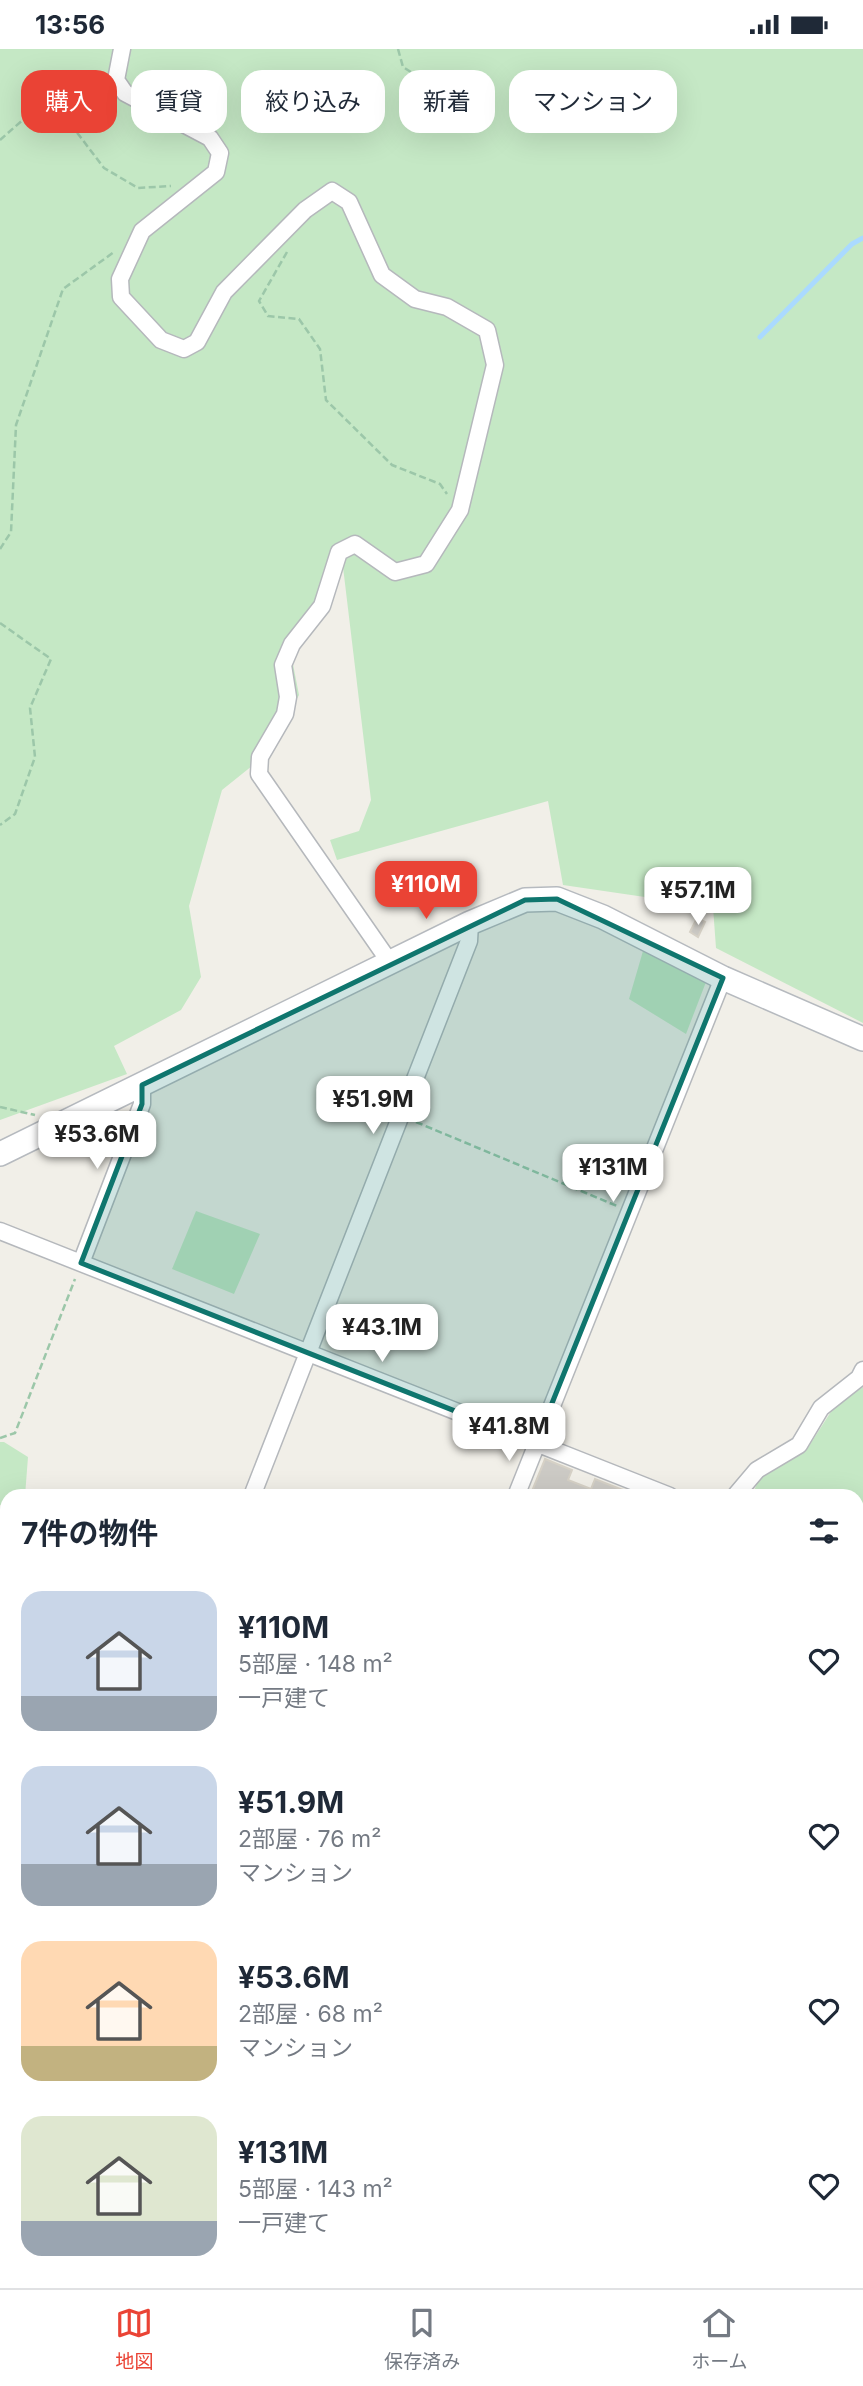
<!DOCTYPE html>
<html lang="ja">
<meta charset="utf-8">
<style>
body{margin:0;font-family:Inter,"Noto Sans JP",sans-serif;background:#f2f2f3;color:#1f2937;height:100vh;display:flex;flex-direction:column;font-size:26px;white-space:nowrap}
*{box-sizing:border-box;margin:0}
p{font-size:23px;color:#747a83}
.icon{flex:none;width:38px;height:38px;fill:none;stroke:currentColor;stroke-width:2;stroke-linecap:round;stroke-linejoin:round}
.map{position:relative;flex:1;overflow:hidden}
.side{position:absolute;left:0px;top:1440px;width:864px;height:800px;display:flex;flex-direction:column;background:#fff;border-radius:21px 21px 0 0;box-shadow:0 7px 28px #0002}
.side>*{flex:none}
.banner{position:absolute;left:21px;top:21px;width:822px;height:63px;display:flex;gap:14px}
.price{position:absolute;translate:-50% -60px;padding:0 16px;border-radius:14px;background:#fff;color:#222;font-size:23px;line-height:46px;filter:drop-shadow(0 2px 4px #0008)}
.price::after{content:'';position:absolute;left:50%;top:42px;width:21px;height:16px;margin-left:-10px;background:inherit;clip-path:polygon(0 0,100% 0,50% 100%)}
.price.current{background:#ea4335;color:#fff}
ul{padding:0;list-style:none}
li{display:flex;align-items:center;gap:21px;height:175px;padding:0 21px}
li span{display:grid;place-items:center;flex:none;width:196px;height:140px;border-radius:21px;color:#555}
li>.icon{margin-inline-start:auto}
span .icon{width:84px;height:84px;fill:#fffc;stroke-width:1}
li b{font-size:30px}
h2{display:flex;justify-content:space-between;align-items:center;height:84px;padding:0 21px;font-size:30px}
.tag{padding:0 24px;border-radius:21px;background:#fff;box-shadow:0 7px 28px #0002;font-size:24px;line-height:63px}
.tag.current{background:#ea4335;color:#fff}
.status{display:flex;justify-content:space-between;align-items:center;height:49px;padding:0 35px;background:#fff;direction:ltr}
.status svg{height:19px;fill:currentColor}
.dock{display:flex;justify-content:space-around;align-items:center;height:98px;border-top:2px solid #e0e1e3;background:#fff;font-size:19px;color:#747a83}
.dock a{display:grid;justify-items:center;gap:4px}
.dock .current{color:#ea4335}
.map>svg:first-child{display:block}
</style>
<div class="status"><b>13:56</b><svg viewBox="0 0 49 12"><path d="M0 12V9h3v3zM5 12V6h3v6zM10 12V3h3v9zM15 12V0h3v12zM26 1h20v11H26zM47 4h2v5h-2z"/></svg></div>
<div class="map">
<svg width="863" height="2239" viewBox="0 0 863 2239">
<rect width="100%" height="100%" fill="#f1efe8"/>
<path fill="#c5e8c5" d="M0 0H863V974L716 899 713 858 563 836 548 752 337 811 330 791 359 782 371 751 343 518 291 605 299 646 267 705 222 741 189 857 201 928 181 961 114 997 127 1025 0 1071Z
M643 902 706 933 686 985 629 950Z
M196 1162 260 1185 234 1245 172 1220Z
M863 1338V1974L858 1979V1447H752L760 1427 807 1400 834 1358Z
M0 1393H4L28 1408 25 1447H7V1458L0 1456Z
M0 1763 7 1765V2233H858V2058L863 2059V2239H0Z"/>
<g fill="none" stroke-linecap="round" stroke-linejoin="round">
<path stroke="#aadaff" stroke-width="5" d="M760 288 852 195 863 189"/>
</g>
<path fill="#cccac5" stroke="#d6d1c6" stroke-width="2" d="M697 869 705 873 698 888 690 883Z
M545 1410 572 1421 568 1431 591 1440 595 1430 638 1447H530Z"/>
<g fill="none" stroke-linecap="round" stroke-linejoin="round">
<defs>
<path id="street" d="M122 0 116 31 125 44 210 89 220 104 216 123 142 182 120 230 121 248 161 291 184 300 197 293 224 243 305 161 332 142 349 153 382 226 415 250 447 258 487 281 495 316 460 461 426 515 395 523 355 495 339 503 322 557 292 595 283 616 288 648 285 665 260 708 259 725 391 915
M0 1182 670 1447
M81 1214 142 1055V1036
M252 1447 469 892 470 874
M516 1447 723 929
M735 1447 757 1421 799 1396 821 1359 859 1329 863 1321
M0 1753 7 1755"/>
<path id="secondary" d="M0 1105 470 874 525 851 557 850 603 868 723 929 863 990"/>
</defs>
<use href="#street" stroke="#b5b8bc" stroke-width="19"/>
<use href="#secondary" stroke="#b6babf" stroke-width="26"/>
<path stroke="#9cc7a9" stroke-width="2.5" stroke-dasharray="7 3.5" stroke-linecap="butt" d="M398 0 403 18 422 30
M0 91 42 54 56 56 104 119 138 139 171 137
M287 203 259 252 268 267 299 270 320 300 326 351 392 416 440 435 447 445
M0 500 11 483 16 376 63 240 114 203
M0 574 51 610 30 659 35 708 15 765 0 776
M0 1058 35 1066
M416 1073 617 1157
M0 1389 15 1384 75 1230
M0 1471 7 1473
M858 1949 863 1943"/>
<use href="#street" stroke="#fff" stroke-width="16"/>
<use href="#secondary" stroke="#fff" stroke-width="23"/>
</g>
<path fill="#0f766e" fill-opacity="0.2" stroke="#0f766e" stroke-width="5" stroke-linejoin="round" d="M557 850 723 929 536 1394 81 1214 142 1055V1036L525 851Z"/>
</svg>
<b class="price current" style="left:426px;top:872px">¥110M</b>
<b class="price" style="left:698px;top:878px">¥57.1M</b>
<b class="price" style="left:373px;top:1087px">¥51.9M</b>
<b class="price" style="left:97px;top:1122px">¥53.6M</b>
<b class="price" style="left:613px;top:1155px">¥131M</b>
<b class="price" style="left:382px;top:1315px">¥43.1M</b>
<b class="price" style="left:509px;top:1414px">¥41.8M</b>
<div class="banner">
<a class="tag current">購入</a>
<a class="tag">賃貸</a>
<a class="tag">絞り込み</a>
<a class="tag">新着</a>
<a class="tag">マンション</a>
</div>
<section class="side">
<h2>7件の物件<svg class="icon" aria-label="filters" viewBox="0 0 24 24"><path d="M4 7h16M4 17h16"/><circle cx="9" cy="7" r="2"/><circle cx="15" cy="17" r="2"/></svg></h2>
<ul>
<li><span style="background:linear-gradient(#c9d6e8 75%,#9aa5b1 0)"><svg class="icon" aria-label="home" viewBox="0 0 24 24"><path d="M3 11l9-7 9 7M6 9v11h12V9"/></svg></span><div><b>¥110M</b><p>5部屋 · 148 m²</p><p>一戸建て</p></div><svg class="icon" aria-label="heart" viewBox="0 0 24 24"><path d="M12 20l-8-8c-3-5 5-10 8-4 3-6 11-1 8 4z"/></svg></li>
<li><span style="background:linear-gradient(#c9d6e8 70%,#9aa5b1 0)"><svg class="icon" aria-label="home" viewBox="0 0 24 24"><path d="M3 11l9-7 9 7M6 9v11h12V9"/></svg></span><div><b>¥51.9M</b><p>2部屋 · 76 m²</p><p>マンション</p></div><svg class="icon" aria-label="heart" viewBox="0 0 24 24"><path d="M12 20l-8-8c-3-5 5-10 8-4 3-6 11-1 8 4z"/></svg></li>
<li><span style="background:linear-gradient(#ffd9b3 75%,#c2b280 0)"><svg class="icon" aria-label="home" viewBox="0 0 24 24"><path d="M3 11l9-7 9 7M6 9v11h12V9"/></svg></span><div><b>¥53.6M</b><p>2部屋 · 68 m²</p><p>マンション</p></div><svg class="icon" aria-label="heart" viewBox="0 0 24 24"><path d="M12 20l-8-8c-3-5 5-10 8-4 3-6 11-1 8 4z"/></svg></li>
<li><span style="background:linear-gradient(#dfe7d0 75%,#9aa5b1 0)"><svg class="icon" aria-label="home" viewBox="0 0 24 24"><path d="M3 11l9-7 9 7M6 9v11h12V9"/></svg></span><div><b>¥131M</b><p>5部屋 · 143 m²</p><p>一戸建て</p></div><svg class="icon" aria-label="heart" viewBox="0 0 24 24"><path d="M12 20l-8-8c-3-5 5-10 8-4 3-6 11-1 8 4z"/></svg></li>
</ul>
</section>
</div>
<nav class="dock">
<a class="current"><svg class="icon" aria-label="map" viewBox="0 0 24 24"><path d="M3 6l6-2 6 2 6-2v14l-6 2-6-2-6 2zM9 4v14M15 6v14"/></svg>地図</a>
<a><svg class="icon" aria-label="saved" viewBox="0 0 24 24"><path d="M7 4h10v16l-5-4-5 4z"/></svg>保存済み</a>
<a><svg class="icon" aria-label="home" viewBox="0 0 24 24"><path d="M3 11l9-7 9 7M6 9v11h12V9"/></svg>ホーム</a>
</nav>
